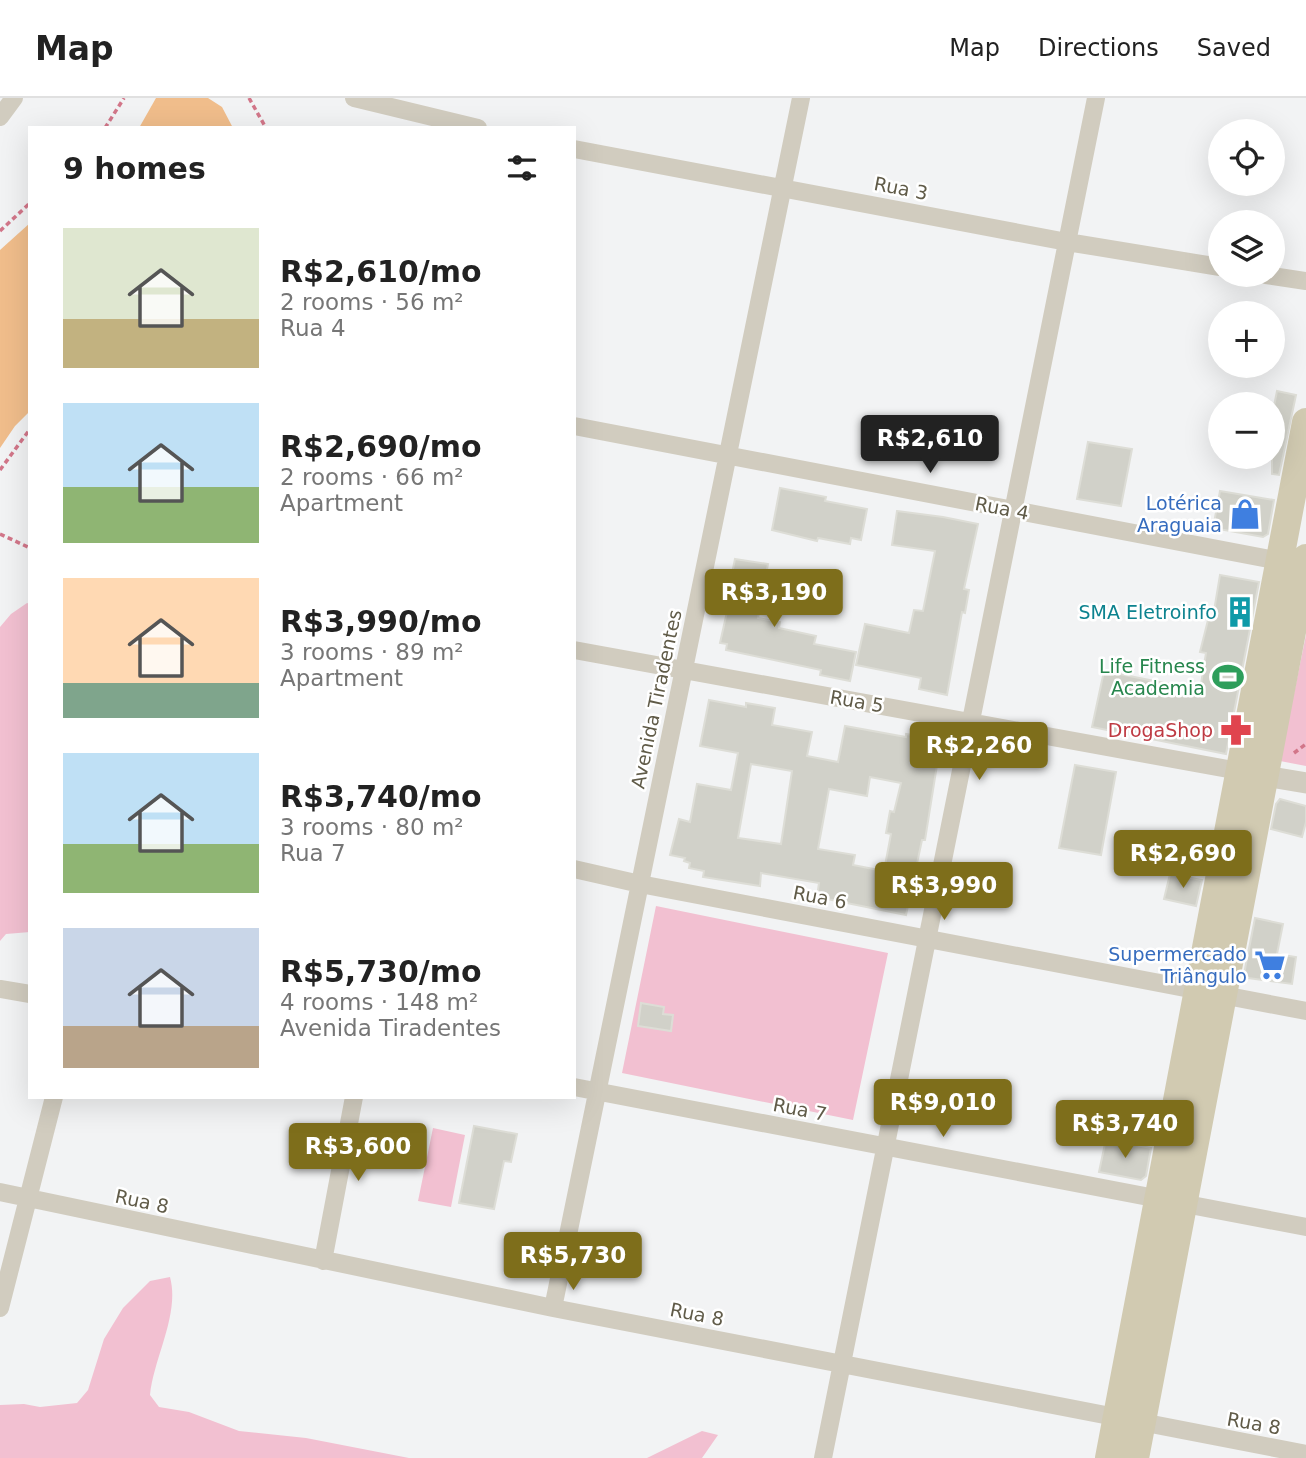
<!DOCTYPE html>
<meta charset="utf-8">
<style>
body{margin:0;font-family:"DejaVu Sans",sans-serif;background:#f6f6f6;color:#222;height:100vh;display:flex;flex-direction:column;font-size:26px;white-space:nowrap}
*{box-sizing:border-box;margin:0}
p{font-size:23px;color:#767676}
.icon{flex:none;width:38px;height:38px;fill:none;stroke:currentColor;stroke-width:2;stroke-linecap:round;stroke-linejoin:round}
.map{position:relative;flex:1;overflow:hidden}
.sheet{position:absolute;left:28px;top:28px;width:548px;height:973px;display:flex;flex-direction:column;background:#fff;border-radius:0px;box-shadow:0 7px 28px #0002}
.sheet>*{flex:none}
.tools{position:absolute;left:1208px;top:21px;display:grid;gap:14px}
.tools a{display:grid;place-items:center;width:77px;height:77px;border-radius:50%;background:#fff;box-shadow:0 7px 28px #0002;font-size:35px}
.price{position:absolute;translate:-50% -60px;padding:0 16px;border-radius:7px;background:#7e6e1b;color:#fff;font-size:23px;line-height:46px;filter:drop-shadow(0 2px 4px #0008)}
.price::after{content:'';position:absolute;left:50%;top:42px;width:21px;height:16px;margin-left:-10px;background:inherit;clip-path:polygon(0 0,100% 0,50% 100%)}
.price.selected{background:#222;color:#fff}
ul{padding:0;list-style:none}
li{display:flex;align-items:center;gap:21px;height:175px;padding:0 35px}
li span{display:grid;place-items:center;flex:none;width:196px;height:140px;border-radius:0px;color:#555}
li>.icon{margin-inline-start:auto}
span .icon{width:84px;height:84px;fill:#fffc;stroke-width:1}
li b{font-size:30px}
h2{display:flex;justify-content:space-between;align-items:center;height:84px;padding:0 35px;font-size:30px}
header{display:flex;align-items:center;gap:42px;box-sizing:border-box;height:98px;padding:0 35px;background:#fff;border-bottom:2px solid #e0e0e0}
header strong{font-size:33px}
nav{display:flex;gap:38px;margin-inline-start:auto;font-size:24px}
.map>svg:first-child{display:block}
</style>
<header>
<strong>Map</strong>
<nav><a>Map</a><a>Directions</a><a>Saved</a></nav>
</header>
<div class="map">
<svg width="1306" height="1360" viewBox="0 0 1306 1360">
<rect width="100%" height="100%" fill="#f2f3f4"/>
<path fill="#f2c0d1" d="M27 505 30 506V834L6 836 0 843V529L11 516Z
M1306 537V668L1280 663Z
M656 808 888 855 853 1022 622 975Z
M433 1030 465 1037 451 1109 418 1103Z
M170 1179C180 1216 154 1259 150 1297L159 1309 189 1314 239 1333 306 1340 409 1360H0V1307L24 1306 40 1309 77 1305 88 1292 104 1241 123 1210 150 1183Z
M702 1333 718 1337 702 1360H647Z"/>
<path fill="#f0bd8b" d="M156 0H208L222 9 233 30H139Z
M30 125V313L15 328 0 350V152Z"/>
<path fill="#d1d1c9" stroke="#ddddd6" stroke-width="2" fill-rule="evenodd" d="M1277 293 1296 297 1279 377 1272 376V318Z
M1088 344 1132 351 1121 408 1077 401Z
M780 390 826 399 825 403 867 411 861 442 851 440 850 446 818 440 817 443 772 432Z
M1220 393 1274 402 1268 436 1263 439 1213 430Z
M897 413 943 419 978 426 964 491 969 492 965 515 962 514 947 597 919 591 921 580 856 567 865 526 909 535 914 512 923 513 935 453 892 447Z
M735 461 768 466 758 520 780 524 779 530 816 538 814 546 856 554 850 583 820 577 821 572 726 552 727 546 720 545 731 496 728 495Z
M1220 477 1259 484 1226 656 1092 629 1104 573 1200 592 1206 555 1200 554 1209 518 1213 519Z
M709 602 746 609V605L775 610 772 627 812 634 807 658 838 664 845 628 906 639V636L941 642 925 742H922L906 817 817 799 819 785 761 775 760 788 703 779 704 773 689 770 690 765 684 763 685 760 670 757 679 721 690 724 697 686 731 692 738 655 700 648ZM751 666 792 673 781 746 738 740ZM870 679 901 685 894 714 890 713 886 735 891 736 884 773 853 767 855 757 818 751 829 691 867 698Z
M1075 667 1116 674 1101 757 1059 750Z
M1280 701 1306 708V724L1302 739 1271 731 1276 706Z
M1170 776 1202 782 1196 808 1164 801Z
M1255 820 1283 826 1277 856 1296 859 1292 886 1248 880 1244 876Z
M641 905 664 909 663 916 673 917 671 933 638 928Z
M474 1028 517 1036 511 1064 504 1063 494 1111 459 1105Z
M1106 1041 1151 1050 1146 1078 1141 1082 1099 1074Z"/>
<g fill="none" stroke-linecap="round" stroke-linejoin="round">
<path stroke="#d27689" stroke-width="3.5" stroke-dasharray="5 3.5" stroke-linecap="butt" d="M249 0 266 30
M105 30 124 0
M0 133 30 105
M0 372 30 331
M0 436 30 450
M1294 655 1306 646"/>
<path stroke="#d1ccbf" stroke-width="18" d="M354 0 478 30
M0 19 14 0
M574 51 1067 144 1220 169
M1266 177 1306 183
M574 328 1280 463
M574 552 1239 673
M574 771 640 786 1306 913
M0 891 30 896
M574 989 1306 1129
M0 1094 553 1210 1306 1356
M323 1163 354 999
M0 1210 54 999
M553 1210 801 0
M823 1360 1096 0"/>
<path stroke="#d1ccbf" stroke-width="21" d="M1253 676 1306 685"/>
<path stroke="#d1cab1" stroke-width="28" d="M1109 1360 1306 324
M1135 1360 1306 460"/>
</g>
<defs>
<symbol id="shop-bare" viewBox="-9 -9 18 18"><path d="M-5-2.5h2.3a2.7 3.5 0 0 1 5.4 0H5L5.5 6h-11ZM-1.5-2.5h3a1.5 2.3 0 0 0-3 0Z" fill="#3f7fe0" stroke="#fff" stroke-width="2.5" paint-order="stroke"/></symbol>
<symbol id="building-bare" viewBox="-9 -9 18 18"><path d="M-4-6H4V6H1V3H-1V6H-4ZM-2.5-4.3h1.7v1.8h-1.7ZM.8-4.3h1.7v1.8H.8ZM-2.5-1h1.7V.8h-1.7ZM.8-1h1.7V.8H.8Z" fill="#0f9aa8" stroke="#fff" stroke-width="2.5" paint-order="stroke"/></symbol>
<symbol id="stadium-bare" viewBox="-9 -9 18 18"><path d="M0-5a6.5 5 0 1 0 0 10a6.5 5 0 1 0 0-10ZM-3.5-1.8h7v3.6h-7Z" fill="#2e9e5b" stroke="#fff" stroke-width="2.5" paint-order="stroke"/></symbol>
<symbol id="pharmacy-bare" viewBox="-9 -9 18 18"><path d="M-2-6h4v4h4v4h-4v4h-4v-4h-4v-4h4Z" fill="#e0444e" stroke="#fff" stroke-width="2.5" paint-order="stroke"/></symbol>
<symbol id="supermarket-bare" viewBox="-9 -9 18 18"><path d="M-6-5.5h2.5l.6 2H6L4.5 2H-2.5L-4.4-4H-6ZM-1.5 3.2a1.3 1.3 0 1 0 .1 0ZM3 3.2a1.3 1.3 0 1 0 .1 0Z" fill="#3f7fe0" stroke="#fff" stroke-width="2.5" paint-order="stroke"/></symbol>
</defs>
<g fill-rule="evenodd">
<use href="#shop-bare" x="1223" y="394" width="44" height="44"/>
<use href="#building-bare" x="1218" y="492" width="44" height="44"/>
<use href="#stadium-bare" x="1206" y="557" width="44" height="44"/>
<use href="#pharmacy-bare" x="1214" y="610" width="44" height="44"/>
<use href="#supermarket-bare" x="1248" y="845" width="44" height="44"/>
</g>
<g text-anchor="middle" stroke-width="5" stroke-linejoin="round" paint-order="stroke">
<g font-size="19" fill="#605b48" stroke="#fff">
<text transform="translate(901 90) rotate(11)" y="7">Rua 3</text>
<text transform="translate(1002 410) rotate(11)" y="7">Rua 4</text>
<text transform="translate(656 601) rotate(-78)" y="7">Avenida Tiradentes</text>
<text transform="translate(857 603) rotate(10)" y="7">Rua 5</text>
<text transform="translate(820 799) rotate(11)" y="7">Rua 6</text>
<text transform="translate(800 1011) rotate(11)" y="7">Rua 7</text>
<text transform="translate(142 1103) rotate(12)" y="7">Rua 8</text>
<text transform="translate(697 1216) rotate(11)" y="7">Rua 8</text>
<text transform="translate(1254 1325) rotate(10)" y="7">Rua 8</text>
</g>
<g font-size="19" fill="#366cbe" stroke="#fff" text-anchor="end">
<text x="1222" y="412">Lotérica<tspan x="1222" dy="22">Araguaia</tspan></text>
<text x="1247" y="863">Supermercado<tspan x="1247" dy="22">Triângulo</tspan></text>
</g>
<g font-size="19" fill="#0d838f" stroke="#fff" text-anchor="end">
<text x="1217" y="521">SMA Eletroinfo</text>
</g>
<g font-size="19" fill="#27864d" stroke="#fff" text-anchor="end">
<text x="1205" y="575">Life Fitness<tspan x="1205" dy="22">Academia</tspan></text>
</g>
<g font-size="19" fill="#be3a42" stroke="#fff" text-anchor="end">
<text x="1213" y="639">DrogaShop</text>
</g>
</g>
</svg>
<div class="tools">
<a><svg class="icon" aria-label="locate" viewBox="0 0 24 24"><circle cx="12" cy="12" r="6"/><path d="M12 2v4M12 18v4M2 12h4M18 12h4"/></svg></a>
<a><svg class="icon" aria-label="layers" viewBox="0 0 24 24"><path d="M12 4l9 5-9 5-9-5zM3 14l9 5 9-5"/></svg></a>
<a>+</a>
<a>−</a>
</div>
<b class="price selected" style="left:930px;top:377px">R$2,610</b>
<b class="price" style="left:774px;top:531px">R$3,190</b>
<b class="price" style="left:979px;top:684px">R$2,260</b>
<b class="price" style="left:1183px;top:792px">R$2,690</b>
<b class="price" style="left:944px;top:824px">R$3,990</b>
<b class="price" style="left:943px;top:1041px">R$9,010</b>
<b class="price" style="left:1125px;top:1062px">R$3,740</b>
<b class="price" style="left:358px;top:1085px">R$3,600</b>
<b class="price" style="left:573px;top:1194px">R$5,730</b>
<section class="sheet">
<h2>9 homes<svg class="icon" aria-label="filters" viewBox="0 0 24 24"><path d="M4 7h16M4 17h16"/><circle cx="9" cy="7" r="2"/><circle cx="15" cy="17" r="2"/></svg></h2>
<ul>
<li><span style="background:linear-gradient(#dfe7d0 65%,#c2b280 0)"><svg class="icon" aria-label="home" viewBox="0 0 24 24"><path d="M3 11l9-7 9 7M6 9v11h12V9"/></svg></span><div><b>R$2,610/mo</b><p>2 rooms · 56 m²</p><p>Rua 4</p></div></li>
<li><span style="background:linear-gradient(#bfe0f5 60%,#8fb573 0)"><svg class="icon" aria-label="home" viewBox="0 0 24 24"><path d="M3 11l9-7 9 7M6 9v11h12V9"/></svg></span><div><b>R$2,690/mo</b><p>2 rooms · 66 m²</p><p>Apartment</p></div></li>
<li><span style="background:linear-gradient(#ffd9b3 75%,#7fa58c 0)"><svg class="icon" aria-label="home" viewBox="0 0 24 24"><path d="M3 11l9-7 9 7M6 9v11h12V9"/></svg></span><div><b>R$3,990/mo</b><p>3 rooms · 89 m²</p><p>Apartment</p></div></li>
<li><span style="background:linear-gradient(#bfe0f5 65%,#8fb573 0)"><svg class="icon" aria-label="home" viewBox="0 0 24 24"><path d="M3 11l9-7 9 7M6 9v11h12V9"/></svg></span><div><b>R$3,740/mo</b><p>3 rooms · 80 m²</p><p>Rua 7</p></div></li>
<li><span style="background:linear-gradient(#c9d6e8 70%,#b9a48a 0)"><svg class="icon" aria-label="home" viewBox="0 0 24 24"><path d="M3 11l9-7 9 7M6 9v11h12V9"/></svg></span><div><b>R$5,730/mo</b><p>4 rooms · 148 m²</p><p>Avenida Tiradentes</p></div></li>
</ul>
</section>
</div>
